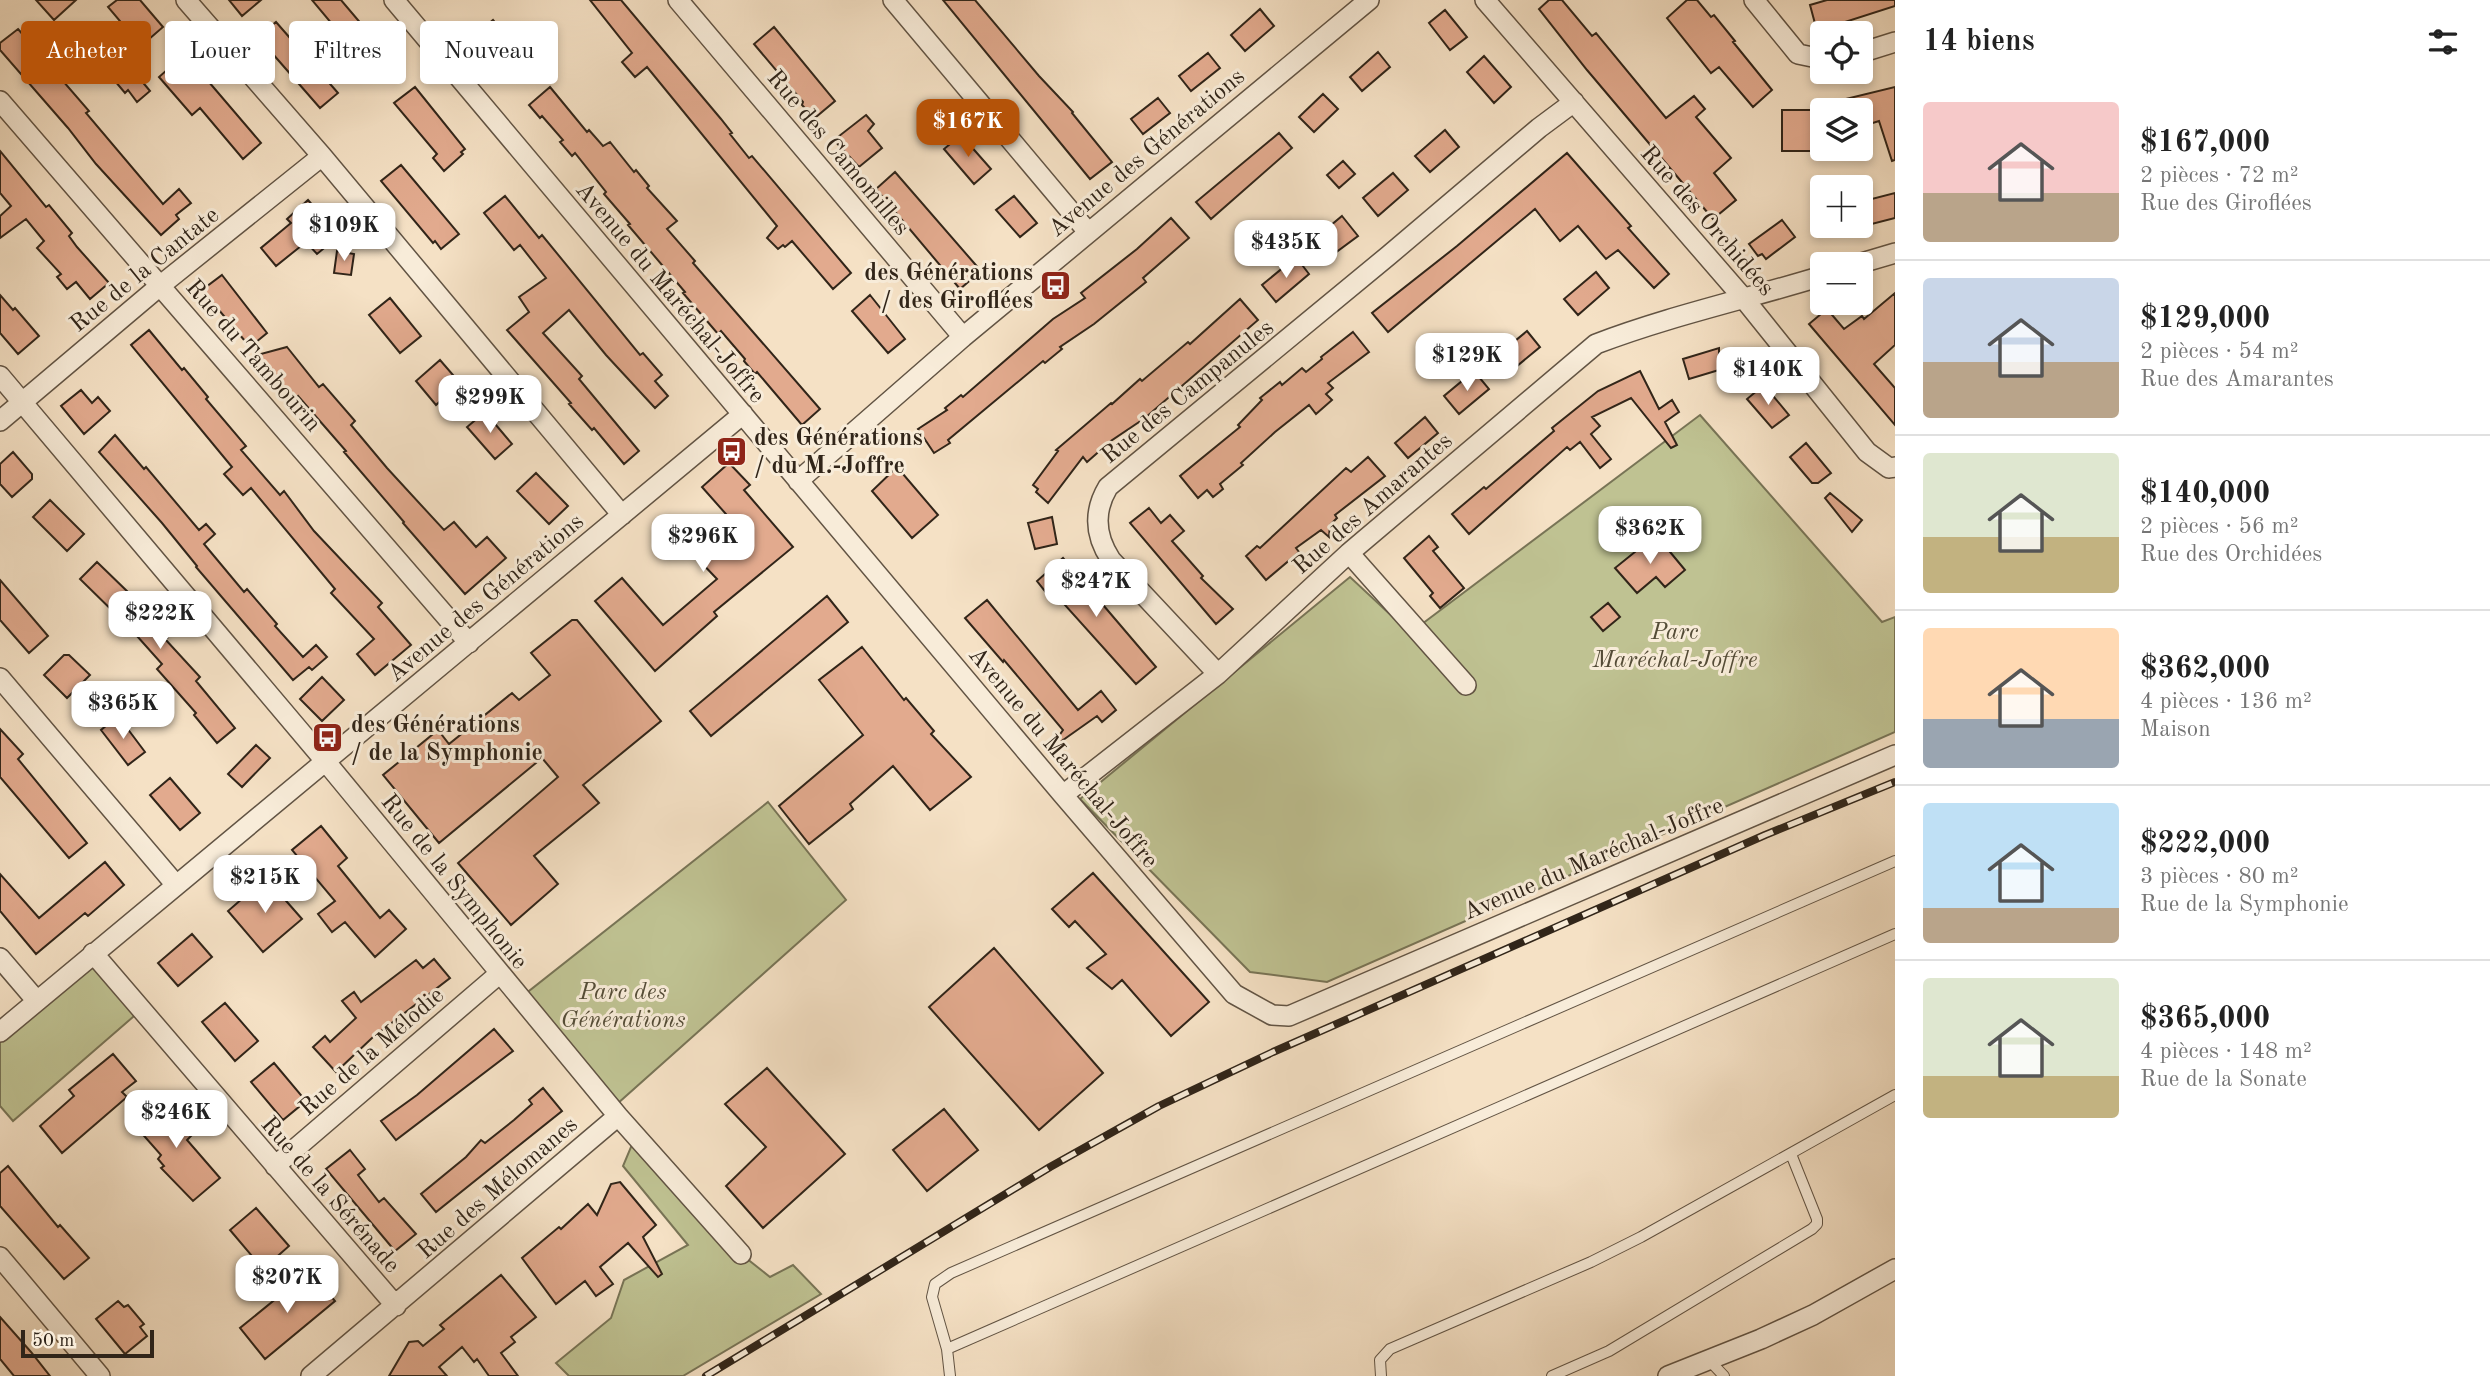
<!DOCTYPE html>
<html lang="fr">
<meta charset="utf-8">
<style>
body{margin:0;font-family:"Old Standard TT",serif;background:#f6f6f6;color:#222;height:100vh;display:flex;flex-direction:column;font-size:26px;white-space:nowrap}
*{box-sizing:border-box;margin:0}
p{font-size:23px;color:#767676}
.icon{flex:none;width:38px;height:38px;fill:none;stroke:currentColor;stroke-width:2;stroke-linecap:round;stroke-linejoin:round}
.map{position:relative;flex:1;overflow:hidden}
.sheet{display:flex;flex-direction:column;background:#fff;width:595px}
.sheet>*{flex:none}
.banner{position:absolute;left:21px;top:21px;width:665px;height:63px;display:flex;gap:14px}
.tools{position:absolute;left:1810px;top:21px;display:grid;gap:14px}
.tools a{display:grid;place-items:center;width:63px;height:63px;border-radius:7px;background:#fff;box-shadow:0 4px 10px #0003;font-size:35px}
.scale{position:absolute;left:21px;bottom:18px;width:133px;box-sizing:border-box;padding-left:7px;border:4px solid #312519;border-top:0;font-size:19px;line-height:24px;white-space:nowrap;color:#312519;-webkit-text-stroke:5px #f8ecd9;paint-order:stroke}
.price{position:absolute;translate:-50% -60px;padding:0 16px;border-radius:14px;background:#fff;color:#222;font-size:23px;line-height:46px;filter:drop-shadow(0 2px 4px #0008)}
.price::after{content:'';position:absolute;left:50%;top:42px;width:21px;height:16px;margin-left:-10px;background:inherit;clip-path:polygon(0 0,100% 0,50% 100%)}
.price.selected{background:#b45309;color:#fff}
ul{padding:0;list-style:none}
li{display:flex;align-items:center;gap:21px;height:175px;padding:0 28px}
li+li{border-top:2px solid #e0e0e0}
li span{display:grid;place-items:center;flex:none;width:196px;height:140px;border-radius:7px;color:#555}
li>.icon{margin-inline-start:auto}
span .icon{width:84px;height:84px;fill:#fffc;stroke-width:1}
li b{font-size:30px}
h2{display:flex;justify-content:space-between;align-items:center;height:84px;padding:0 28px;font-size:30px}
.chip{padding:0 24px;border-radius:7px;background:#fff;box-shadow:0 4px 10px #0003;font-size:24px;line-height:63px}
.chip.selected{background:#b45309;color:#fff}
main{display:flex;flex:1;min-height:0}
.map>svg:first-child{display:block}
</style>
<main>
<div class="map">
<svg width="1895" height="1376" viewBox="0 0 1895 1376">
<rect width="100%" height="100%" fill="#f5e1c5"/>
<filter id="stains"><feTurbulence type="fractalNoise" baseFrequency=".00286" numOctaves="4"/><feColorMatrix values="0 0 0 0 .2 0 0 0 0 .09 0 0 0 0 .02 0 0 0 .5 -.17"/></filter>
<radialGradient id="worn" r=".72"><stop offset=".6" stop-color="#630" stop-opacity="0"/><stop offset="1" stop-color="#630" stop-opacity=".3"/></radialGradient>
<path fill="#bfc292" stroke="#787456" stroke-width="2" d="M1700 415 1882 622 1895 617V732L1327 982 1250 972 1080 799 1350 577 1410 633Z
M768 802 846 900 617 1104 524 995Z
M93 953 141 1010 13 1121 0 1106V1033Z
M636 1135 741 1254 770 1277 793 1265 821 1294 683 1376H569L556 1363 611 1318 624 1280 688 1245 623 1166Z"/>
<path fill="#e2aa8e" stroke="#312519" stroke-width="2" d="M36 0H76L54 20Z
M117 0H140L163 27 141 46 108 7Z
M229 0H261L242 16Z
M312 0H341L385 52 368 67Z
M590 0H621L721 119 732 133 730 134 749 158 752 156 851 273 833 289 792 241 785 247 783 245 778 249 767 238 777 226 647 67 635 77 622 62 632 53Z
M943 0H975L1039 76 1073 112 1072 113 1112 162 1090 179Z
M1549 0H1562L1592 36 1596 33 1666 118 1694 96 1705 109 1696 117 1731 158 1714 173 1736 200 1713 219 1587 70 1539 9Z
M1687 0H1697L1711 17 1714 15 1735 41 1733 42 1772 90 1753 107 1719 67 1711 73 1667 18Z
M1827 0H1895V6L1817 31 1810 5Z
M1260 9 1274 26 1245 51 1231 35Z
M1445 10 1467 37 1450 50 1429 23Z
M493 20 511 42 491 59 476 41 483 34 480 31Z
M276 22 338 93 320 108 258 37Z
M774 27 835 101 816 117H813L802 105 803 102 754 44Z
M18 29 89 111 86 113 163 204 179 189 191 203 176 215 179 219 161 235 96 164 68 128 0 50V43Z
M1378 52 1390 67 1362 91 1350 77Z
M1208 53 1220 68 1191 91 1179 76Z
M185 54 261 143 243 159 200 108 192 115 159 77Z
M1484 56 1511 87 1494 103 1467 72Z
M130 67 150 91 137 102 128 90 125 93 115 81Z
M415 87 465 149 461 152 463 154 444 171 433 158 437 154 394 103Z
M550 87 587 132 589 130 603 146 610 142 634 172 636 170 649 186 647 188 677 221 667 229 695 261 693 263 820 409 802 425 757 372 755 374 744 361 745 359 721 331 718 334 683 293 685 292 628 225 630 224 604 194 606 192 575 153 572 156 560 142 563 140 542 116 540 118 529 105Z
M1895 87V160L1892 161 1879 121 1860 127V110H1818V151H1782V110H1818L1817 106Z
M1323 94 1338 109 1314 132 1299 117Z
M1158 98 1170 113 1143 134 1131 119Z
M866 115 874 124 868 131 882 148 859 167 834 140Z
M1445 130 1459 147 1430 172 1415 156Z
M1279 133 1292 148 1211 219 1196 202Z
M961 135 991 169 974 184 944 149Z
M0 151 46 207 49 205 72 233 69 236 77 247 109 283 90 299 76 282 67 289 57 277 61 274 37 248 44 241 26 219 0 238V216L11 206 0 193Z
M1567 153 1631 226 1628 228 1669 274 1654 288 1618 250 1606 259 1578 226 1560 241 1535 209 1388 332 1372 313 1457 246Z
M1343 161 1355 174 1339 188 1327 175Z
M401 165 459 234 441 249 435 241 433 243 381 181Z
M895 172 981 271 960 289 876 189Z
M1393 173 1408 190 1378 216 1363 198Z
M1895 193V218L1860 227V202Z
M505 196 539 238 542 235 640 355 643 353 662 375 655 381 668 396 655 408 606 355 569 310 543 333 582 376 579 379 639 451 624 464 594 428 592 430 569 404 571 403 507 330 529 312 519 297 546 278 520 245 514 250 484 213Z
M1014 196 1037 223 1020 237 996 210Z
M308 200 339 236 317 254 306 242 276 266 261 248 291 223 287 219Z
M1342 216 1358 236 1327 259 1312 241Z
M1171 218 1189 238 1143 278 1146 282 1094 324 1060 347 1062 349 1045 363 1043 361 948 440 950 443 934 453 918 429 947 410 945 408 961 395 963 397 1053 319 1085 298 1081 293 1137 249Z
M1782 220 1795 237 1766 259 1762 254 1758 256 1749 244Z
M337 251 354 254 351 275 334 273Z
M1296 257 1309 274 1276 302 1262 285Z
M1596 272 1609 288 1578 315 1564 299Z
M222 275 267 333 250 347 202 290Z
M1895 293V345L1874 364 1895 388V425L1809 324 1827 309 1844 329 1862 316 1864 319Z
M0 295 13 310 15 308 39 336 18 354 0 333Z
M870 295 905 339 888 353 852 311Z
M390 298 421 336 400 353 369 315Z
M1240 299 1258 320 1145 418 1102 447 1103 448 1087 462 1083 457 1048 503 1036 492 1038 489 1033 485 1058 451 1056 450 1111 403 1112 404 1140 379 1142 381 1188 342 1190 344Z
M149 330 182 370 184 368 208 397 206 399 246 446 241 450 280 495 284 491 314 531 382 603 378 607 411 645 375 675 357 654 374 639 331 593 335 589 251 488 243 495 224 474 232 467 131 345Z
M1527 331 1540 347 1511 371 1498 355Z
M1353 332 1369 352 1328 383 1333 388 1326 394 1332 400 1316 414 1309 405 1275 432 1241 463 1243 465 1220 484 1223 489 1213 497 1207 490 1198 498 1180 476 1240 427 1238 425 1262 400 1260 398 1280 382 1282 385 1302 368 1306 372 1322 359 1321 357Z
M287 347 319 387 323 384 355 421 351 425 387 468 444 530 454 522 476 547 487 537 506 558 465 594 403 523 404 522 344 452 346 451 298 396 293 400 257 355Z
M1719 348V370L1689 379 1683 359Z
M440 360 466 390 452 401 447 395 436 405 416 381Z
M1474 371 1489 389 1459 414 1444 396Z
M1640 371 1659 409 1672 400 1679 412 1665 422 1677 445 1671 448 1631 398 1592 417 1600 426 1591 434 1611 459 1600 468 1580 442 1570 450 1567 447 1469 534 1452 514 1484 487 1486 489 1554 431 1552 428 1598 391Z
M1764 385 1789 415 1772 428 1747 399Z
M81 390 92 403 98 397 110 411 84 434 61 406Z
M485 412 512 444 495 459 467 427Z
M1425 417 1438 433 1408 458 1395 443Z
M115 435 144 469 146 467 199 530 206 524 215 534 204 544 244 592 247 589 277 624 275 626 303 657 316 645 327 657 312 670 309 667 293 680 196 567 197 566 162 523 99 452Z
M1806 443 1831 473 1818 483H1812L1790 457Z
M13 452 32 474V479L12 497 0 484V464Z
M1368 457 1385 476 1335 515 1337 518 1330 525 1329 537 1321 530 1296 548 1299 552 1266 580 1246 556 1257 546 1260 548 1346 468 1351 472Z
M729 463 750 485 744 490 793 547 714 612 717 616 655 671 595 601 622 578 663 625 717 579 695 556 733 522 702 487Z
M897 467 938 515 912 538 872 491Z
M536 473 568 506 549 524 517 491Z
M1830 493 1862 520 1852 532 1825 498Z
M50 500 84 534 67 551 33 517Z
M1149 508 1161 523 1170 515 1184 531 1172 541 1203 576 1201 578 1233 609 1216 624 1130 523Z
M1052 517 1057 544 1035 549 1028 523Z
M1656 535 1685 570 1665 587 1656 577 1637 593 1615 568Z
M1429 536 1438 547 1433 551 1464 588 1440 608 1430 596 1433 593 1404 558Z
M1063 558 1156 667 1136 684 1057 596 1052 600 1037 581Z
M97 562 132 596 130 599 167 638 165 639 200 677 196 681 235 728 217 743 194 715 196 713 157 669 162 664 129 627 80 579Z
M0 580 48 636 29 653 0 620Z
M827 596 848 622 711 736 690 711Z
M987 600 1078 710 1101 691 1116 710 1102 722 1097 716 1056 745 1054 743 1063 730 1004 660 1003 662 965 618Z
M1608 603 1620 617 1603 631 1591 617Z
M572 620H577L661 721 583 785 599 803 534 856 558 884 511 925 458 863 558 777 542 758 439 843 383 775 438 730 449 744 512 693 519 700 550 675 531 653Z
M862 647 904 700 906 698 934 731 931 734 971 777 930 810 893 766 850 804 853 809 809 844 779 806 863 735 819 680Z
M64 655H69L90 675 67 698 44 675Z
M322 677 344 700 322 721 300 699Z
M118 716 145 752 128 765 101 730Z
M0 729 23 754 18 759 87 843 69 858 0 777Z
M256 745 270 758 242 787 228 774Z
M170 778 200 813 180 830 150 795Z
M321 826 347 858 338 866 380 918 389 910 406 929 375 957 345 922 332 932 318 914 335 901 292 850Z
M105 862 124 885 88 916 85 913 36 954 0 911V874L39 918Z
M1093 873 1209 1002 1171 1036 1122 980 1112 989 1087 968 1106 954 1075 921 1069 927 1052 909Z
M266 878 302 919 263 952 228 911Z
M192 934 212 957 178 986 158 963Z
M994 948 1103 1073 1039 1130 929 1007Z
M434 959 450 978 372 1038 336 1072 313 1047 325 1036 330 1042 356 1018 342 1001 354 992 361 1002 416 960 423 968Z
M225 1003 258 1041 235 1061 202 1022Z
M494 1029 513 1051 396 1140 381 1121 417 1095Z
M113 1054 136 1081 122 1092 127 1097 62 1153 40 1126 74 1096 69 1090Z
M274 1063 306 1101 283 1120 251 1082Z
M767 1068 845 1154 763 1228 726 1186 766 1147 725 1104Z
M543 1088 562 1111 436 1212 421 1194 466 1157 481 1140 485 1143 514 1120 532 1104 529 1100Z
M159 1098 192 1135 187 1140 220 1178 193 1201 161 1168 164 1166 158 1159 161 1155 138 1129 140 1127 134 1120Z
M944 1109 978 1150 927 1191 893 1150Z
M350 1150 365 1169 358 1175 379 1202 384 1198 416 1234 395 1251 326 1169Z
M8 1166 58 1227 60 1225 89 1258 64 1279 0 1206V1173Z
M620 1182 656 1225 643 1237 662 1274 658 1277 628 1243 600 1267 613 1284 596 1296 585 1281 556 1304 522 1258 559 1227 561 1229 588 1204 597 1215 611 1184Z
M256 1208 289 1246 263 1269 230 1230Z
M310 1271 335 1301 265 1359 240 1328Z
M501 1275 536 1317 511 1337 515 1342 501 1353 518 1376H489L477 1359 474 1362 462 1347 439 1367 447 1376H389L409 1342 418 1341 423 1346 444 1329 440 1325Z
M118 1301 124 1307 128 1305 144 1324 140 1327 147 1336 125 1354 96 1319Z
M0 1317 31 1352 50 1376H14L0 1359Z"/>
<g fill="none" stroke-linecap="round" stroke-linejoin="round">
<defs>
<path id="service" d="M947 1349 1895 934
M1708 1359 1724 1376
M950 1376 947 1349 932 1297 935 1284 951 1273 1895 861
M1381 1376 1380 1360 1390 1349 1591 1262 1641 1237 1895 1095
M1552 1376 1609 1351 1812 1229 1817 1224V1219L1791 1154"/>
<path id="minor" d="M186 0 322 156 622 515
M394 0 1063 795 1234 994 1272 1015 1289 1016 1895 755
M678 0 963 337
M893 0 1088 232
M1485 0 1745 300 1867 452 1889 468 1895 467
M1754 0 1798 54 1822 59
M1860 53 1895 42
M0 101 469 643
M1858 264 1895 253
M0 376 326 762 618 1116 741 1254
M0 421 161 285 322 156
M798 481 963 337 1369 0
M1349 553 1466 685
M1218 674 1111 560C1095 536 1093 512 1108 487L1388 256 1539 128 1574 102
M0 678 176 885
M1063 795 1218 674 1349 553 1596 344C1669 316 1747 299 1822 276
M93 953 396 1306
M0 958 36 1000
M0 1032 743 414
M275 1166 499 974
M0 1257 100 1376
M311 1376 618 1116
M1668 1376 1761 1339 1813 1315 1895 1269"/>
</defs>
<use href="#service" stroke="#625444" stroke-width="12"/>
<use href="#minor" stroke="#625444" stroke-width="22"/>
<use href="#service" stroke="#f8ecd9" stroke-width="10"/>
<use href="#minor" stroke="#f8ecd9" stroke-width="19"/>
<defs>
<path id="rail" d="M706 1376 1050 1167 1159 1106 1273 1052 1765 835 1895 782"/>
</defs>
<use href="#rail" stroke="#312519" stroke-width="8"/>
<use href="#rail" stroke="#f8ecd9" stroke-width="5" stroke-dasharray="16" stroke-linecap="butt"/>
</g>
<defs>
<symbol id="bus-square" viewBox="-11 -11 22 22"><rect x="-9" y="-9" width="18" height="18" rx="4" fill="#8f2418" stroke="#f8ecd9"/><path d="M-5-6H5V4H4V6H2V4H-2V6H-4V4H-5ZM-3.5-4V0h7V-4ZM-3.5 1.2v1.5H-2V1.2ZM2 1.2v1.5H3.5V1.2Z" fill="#fff"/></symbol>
</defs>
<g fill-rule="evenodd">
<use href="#bus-square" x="1038" y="268" width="35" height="35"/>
<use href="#bus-square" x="714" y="434" width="35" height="35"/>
<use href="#bus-square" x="310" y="720" width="35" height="35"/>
</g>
<g text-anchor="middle" stroke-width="6" stroke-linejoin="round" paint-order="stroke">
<g font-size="24" fill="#312519" stroke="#f8ecd9">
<text transform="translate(839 152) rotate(50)" y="8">Rue des Camomilles</text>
<text transform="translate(1146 152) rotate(-40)" y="8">Avenue des Générations</text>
<text transform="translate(1708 220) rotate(49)" y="8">Rue des Orchidées</text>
<text transform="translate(144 269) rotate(-39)" y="8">Rue de la Cantate</text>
<text transform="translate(671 292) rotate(50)" y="8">Avenue du Maréchal-Joffre</text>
<text transform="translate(254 355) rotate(49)" y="8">Rue du Tambourin</text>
<text transform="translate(1187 391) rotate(-39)" y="8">Rue des Campanules</text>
<text transform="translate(1372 503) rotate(-41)" y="8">Rue des Amarantes</text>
<text transform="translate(485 597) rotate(-40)" y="8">Avenue des Générations</text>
<text transform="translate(1064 757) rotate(50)" y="8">Avenue du Maréchal-Joffre</text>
<text transform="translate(1593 858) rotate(-23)" y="8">Avenue du Maréchal-Joffre</text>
<text transform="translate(455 881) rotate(51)" y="8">Rue de la Symphonie</text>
<text transform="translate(371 1051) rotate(-41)" y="8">Rue de la Mélodie</text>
<text transform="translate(497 1187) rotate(-41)" y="8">Rue des Mélomanes</text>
<text transform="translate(331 1194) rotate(49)" y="8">Rue de la Sérénade</text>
</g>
<g font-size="24" font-weight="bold" fill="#312519" stroke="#f8ecd9" text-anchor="start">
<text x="1033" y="280" text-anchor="end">des Générations<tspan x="1033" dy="28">/ des Giroflées</tspan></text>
<text x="754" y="445">des Générations<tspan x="754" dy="28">/ du M.-Joffre</tspan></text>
<text x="351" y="732">des Générations<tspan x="351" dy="28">/ de la Symphonie</tspan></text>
</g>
<g font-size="24" font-style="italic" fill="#544c37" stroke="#f8ecd9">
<text x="1675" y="639">Parc<tspan x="1675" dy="28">Maréchal-Joffre</tspan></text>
<text x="623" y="999">Parc des<tspan x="623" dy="28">Générations</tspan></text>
</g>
</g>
<rect width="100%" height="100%" filter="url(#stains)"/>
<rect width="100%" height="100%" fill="url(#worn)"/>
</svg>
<div class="tools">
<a><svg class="icon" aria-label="locate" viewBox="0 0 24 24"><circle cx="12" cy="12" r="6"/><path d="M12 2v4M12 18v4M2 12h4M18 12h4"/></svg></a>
<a><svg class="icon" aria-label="layers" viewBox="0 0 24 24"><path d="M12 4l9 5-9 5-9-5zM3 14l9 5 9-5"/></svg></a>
<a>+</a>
<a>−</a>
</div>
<div class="scale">50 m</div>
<b class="price selected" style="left:968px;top:159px">$167K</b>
<b class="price" style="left:344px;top:263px">$109K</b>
<b class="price" style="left:1286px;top:280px">$435K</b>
<b class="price" style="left:1467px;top:393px">$129K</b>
<b class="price" style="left:1768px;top:407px">$140K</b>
<b class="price" style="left:490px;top:435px">$299K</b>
<b class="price" style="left:1650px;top:566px">$362K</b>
<b class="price" style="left:703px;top:574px">$296K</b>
<b class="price" style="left:1096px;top:619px">$247K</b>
<b class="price" style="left:160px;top:651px">$222K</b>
<b class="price" style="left:123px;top:741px">$365K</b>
<b class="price" style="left:265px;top:915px">$215K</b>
<b class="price" style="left:176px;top:1150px">$246K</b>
<b class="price" style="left:287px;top:1315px">$207K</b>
<div class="banner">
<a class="chip selected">Acheter</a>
<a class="chip">Louer</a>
<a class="chip">Filtres</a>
<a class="chip">Nouveau</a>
</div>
</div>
<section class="sheet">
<h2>14 biens<svg class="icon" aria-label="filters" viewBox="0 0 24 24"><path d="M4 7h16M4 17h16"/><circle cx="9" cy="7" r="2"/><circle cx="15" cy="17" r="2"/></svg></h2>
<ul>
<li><span style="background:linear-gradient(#f6c9c9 65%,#b9a48a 0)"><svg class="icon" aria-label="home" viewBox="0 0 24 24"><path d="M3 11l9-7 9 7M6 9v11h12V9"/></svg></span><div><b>$167,000</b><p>2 pièces · 72 m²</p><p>Rue des Giroflées</p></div></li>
<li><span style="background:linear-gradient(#c9d6e8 60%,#b9a48a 0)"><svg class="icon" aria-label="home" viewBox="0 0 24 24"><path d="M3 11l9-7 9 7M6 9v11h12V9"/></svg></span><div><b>$129,000</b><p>2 pièces · 54 m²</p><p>Rue des Amarantes</p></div></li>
<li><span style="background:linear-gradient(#dfe7d0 60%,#c2b280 0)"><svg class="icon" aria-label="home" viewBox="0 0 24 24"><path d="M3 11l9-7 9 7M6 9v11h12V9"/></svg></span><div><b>$140,000</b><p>2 pièces · 56 m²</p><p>Rue des Orchidées</p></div></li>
<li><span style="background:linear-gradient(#ffd9b3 65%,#9aa5b1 0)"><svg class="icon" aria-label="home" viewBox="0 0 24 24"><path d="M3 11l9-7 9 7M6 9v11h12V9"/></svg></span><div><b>$362,000</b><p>4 pièces · 136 m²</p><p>Maison</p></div></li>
<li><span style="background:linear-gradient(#bfe0f5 75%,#b9a48a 0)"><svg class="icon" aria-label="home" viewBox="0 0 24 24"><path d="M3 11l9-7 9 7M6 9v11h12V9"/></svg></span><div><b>$222,000</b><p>3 pièces · 80 m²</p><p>Rue de la Symphonie</p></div></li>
<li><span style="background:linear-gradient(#dfe7d0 70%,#c2b280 0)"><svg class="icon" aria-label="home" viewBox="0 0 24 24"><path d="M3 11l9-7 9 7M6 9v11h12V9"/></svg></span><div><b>$365,000</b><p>4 pièces · 148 m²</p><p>Rue de la Sonate</p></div></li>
</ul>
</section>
</main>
